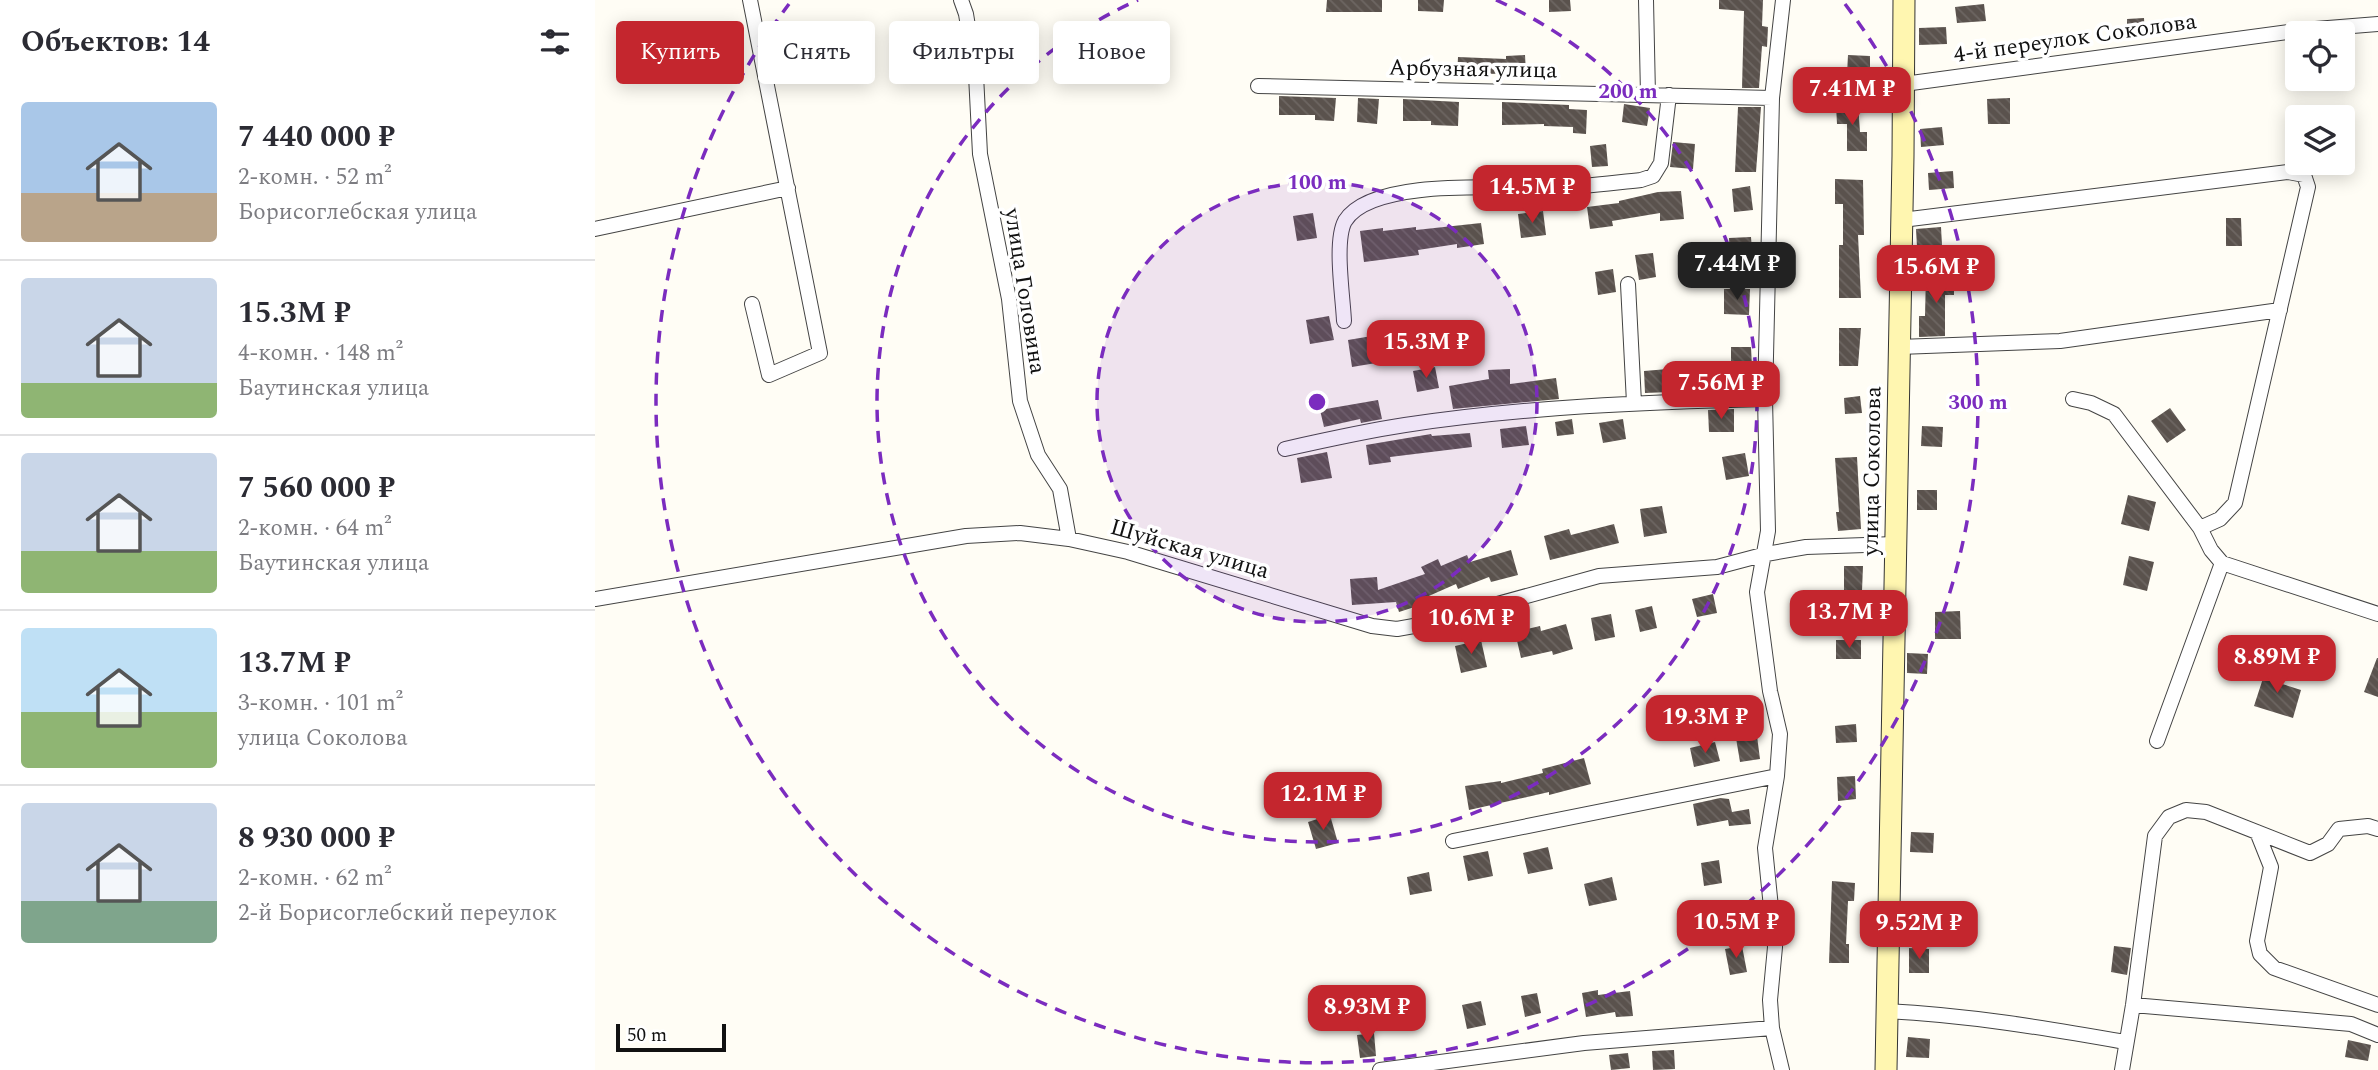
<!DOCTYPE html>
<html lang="ru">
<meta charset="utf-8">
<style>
body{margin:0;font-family:Spectral,serif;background:#f2f2f3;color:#2b2b33;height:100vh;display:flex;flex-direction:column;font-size:26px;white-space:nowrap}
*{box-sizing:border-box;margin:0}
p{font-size:23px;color:#7c7c81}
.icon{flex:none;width:38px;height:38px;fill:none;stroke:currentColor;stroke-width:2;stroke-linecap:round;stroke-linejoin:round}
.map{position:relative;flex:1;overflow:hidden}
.drawer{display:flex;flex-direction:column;background:#fff;width:595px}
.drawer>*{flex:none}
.banner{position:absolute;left:21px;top:21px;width:665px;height:63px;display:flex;gap:14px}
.buttons{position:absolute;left:1690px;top:21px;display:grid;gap:14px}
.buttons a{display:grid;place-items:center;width:70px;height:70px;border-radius:7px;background:#fff;box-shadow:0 4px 18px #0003;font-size:35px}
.scale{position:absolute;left:21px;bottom:18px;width:110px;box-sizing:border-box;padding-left:7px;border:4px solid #111;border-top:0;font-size:19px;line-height:24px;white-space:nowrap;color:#111;-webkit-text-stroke:5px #fff;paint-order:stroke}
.price{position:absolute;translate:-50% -60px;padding:0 16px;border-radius:14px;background:#c4262e;color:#fff;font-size:23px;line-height:46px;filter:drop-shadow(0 2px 4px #0008)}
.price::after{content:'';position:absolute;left:50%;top:42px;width:21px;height:16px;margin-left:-10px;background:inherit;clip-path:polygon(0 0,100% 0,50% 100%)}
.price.selected{background:#222;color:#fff}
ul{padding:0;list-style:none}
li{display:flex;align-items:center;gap:21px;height:175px;padding:0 21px}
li+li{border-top:2px solid #e1e1e2}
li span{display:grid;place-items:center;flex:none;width:196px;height:140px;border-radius:7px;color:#555}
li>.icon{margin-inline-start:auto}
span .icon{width:84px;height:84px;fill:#fffc;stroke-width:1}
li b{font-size:30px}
h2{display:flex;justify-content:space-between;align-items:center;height:84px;padding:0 21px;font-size:30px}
.pill{padding:0 24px;border-radius:7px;background:#fff;box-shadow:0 4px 18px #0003;font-size:24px;line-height:63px}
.pill.selected{background:#c4262e;color:#fff}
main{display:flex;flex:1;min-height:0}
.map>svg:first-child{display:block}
</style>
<main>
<section class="drawer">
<h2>Объектов: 14<svg class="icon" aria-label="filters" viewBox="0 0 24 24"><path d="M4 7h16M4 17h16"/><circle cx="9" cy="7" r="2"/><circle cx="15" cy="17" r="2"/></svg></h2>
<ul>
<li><span style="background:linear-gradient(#a9c7e8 65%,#b9a48a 0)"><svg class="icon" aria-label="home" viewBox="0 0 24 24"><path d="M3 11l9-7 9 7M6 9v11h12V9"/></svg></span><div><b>7 440 000 ₽</b><p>2-комн. · 52 m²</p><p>Борисоглебская улица</p></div></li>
<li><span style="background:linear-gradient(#c9d6e8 75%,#8fb573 0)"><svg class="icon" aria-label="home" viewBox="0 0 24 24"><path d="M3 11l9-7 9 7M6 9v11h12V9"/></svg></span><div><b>15.3M ₽</b><p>4-комн. · 148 m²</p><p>Баутинская улица</p></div></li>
<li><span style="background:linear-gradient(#c9d6e8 70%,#8fb573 0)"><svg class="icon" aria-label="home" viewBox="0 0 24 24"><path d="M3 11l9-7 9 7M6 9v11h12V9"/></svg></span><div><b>7 560 000 ₽</b><p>2-комн. · 64 m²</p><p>Баутинская улица</p></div></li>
<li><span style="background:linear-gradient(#bfe0f5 60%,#8fb573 0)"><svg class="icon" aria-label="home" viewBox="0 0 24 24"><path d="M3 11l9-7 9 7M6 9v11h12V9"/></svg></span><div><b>13.7M ₽</b><p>3-комн. · 101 m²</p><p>улица Соколова</p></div></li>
<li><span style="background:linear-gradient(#c9d6e8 70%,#7fa58c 0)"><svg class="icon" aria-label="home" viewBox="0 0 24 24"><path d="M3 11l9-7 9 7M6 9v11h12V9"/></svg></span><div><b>8 930 000 ₽</b><p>2-комн. · 62 m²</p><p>2-й Борисоглебский переулок</p></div></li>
</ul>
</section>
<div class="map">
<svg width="1783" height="1070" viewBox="0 0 1783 1070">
<defs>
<pattern id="building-back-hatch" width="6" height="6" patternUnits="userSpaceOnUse" patternTransform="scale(1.75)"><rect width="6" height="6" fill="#5a524d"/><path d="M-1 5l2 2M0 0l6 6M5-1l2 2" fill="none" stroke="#6d6662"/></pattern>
</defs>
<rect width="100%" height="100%" fill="#fffdf5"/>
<path fill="url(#building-back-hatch)" d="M732 0H787V12H731Z
M823 0H849L848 12 823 11Z
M954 0H975L976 11 954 12Z
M1124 0H1168L1167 26 1173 27 1172 47 1167 46 1164 88H1147L1149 11 1124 9Z
M1389 4 1391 21 1362 23 1360 7Z
M1549 18 1550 38H1532V19Z
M1351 27 1352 44 1324 45V28Z
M930 55 931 73 891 74V78L862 77 863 57 911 59V56Z
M1253 55 1275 56V75L1252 74Z
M684 96 741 98 739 121 720 120V115H684Z
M763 98 784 99 782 124 762 122Z
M1415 98V124H1393L1392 99Z
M808 99 864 102 863 126 836 125V121H808Z
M907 102 974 105V109L992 110 991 134 978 133V127L949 126V124L907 125Z
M1029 104 1055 108 1052 126 1027 122Z
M1263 104 1265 132H1272V151H1252V124H1242L1241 105Z
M1143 107H1166L1161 172H1140Z
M1347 127 1349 145 1326 147 1325 129Z
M1078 142 1100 144 1098 169 1075 167Z
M1011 144 1013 166 997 167 995 146Z
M1358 171 1359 188 1334 190 1333 173Z
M1240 179 1268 180 1269 235H1263L1266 298H1244V245H1248V204H1240Z
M1155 186 1158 210 1139 212 1137 189Z
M1086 191 1089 219 1065 221V213L1017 221 1018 226 995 229 992 207 1024 203V201L1063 192Z
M948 211 951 235 926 238 923 214Z
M718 213 722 238 702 241 698 216Z
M1631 218H1646L1647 246H1631Z
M886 223 889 244 862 248V244L823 250 824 255 769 262 765 231 788 228V231L821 227V230Z
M1346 227 1347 245 1322 247 1321 229Z
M1156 237 1158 263 1135 265 1134 238Z
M1058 253 1061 277 1044 280 1040 255Z
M1018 269 1021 292 1003 295 1000 272Z
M1331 274 1359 275V295H1350V336L1324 337V316H1330Z
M1129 289H1155L1154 315 1129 314Z
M734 316 739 340 715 344 711 320Z
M1244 328H1266L1263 366H1244Z
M777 336 781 363 757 367 753 340Z
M1136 347H1156L1157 367H1136Z
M840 367 844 388 822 392 818 371Z
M915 369V384L961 378 964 399 858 409 854 386 894 379 893 370Z
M1073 369 1074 392 1050 393 1049 371Z
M1265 396 1267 413 1250 414 1249 398Z
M783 400 787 419 766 423 765 419 729 427 725 410Z
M1575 408 1591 430 1572 443 1556 421Z
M1139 409V432H1114L1113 410Z
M977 419 979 434 962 436 960 422Z
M1028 419 1031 439 1008 443 1004 423Z
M931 426 934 445 907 448 905 429Z
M1327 426 1348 427 1347 447 1326 446Z
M875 433 877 447 795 457 796 462 774 465 771 445 836 434 837 436Z
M732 452 737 478 706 483 702 458Z
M1150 453 1154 476 1131 480 1127 457Z
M1262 457 1266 529 1243 531 1241 512H1244L1240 458Z
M1322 490H1342V510H1322Z
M1533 495 1561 502 1554 531 1526 524Z
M1067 506 1072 533 1049 537 1045 509Z
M1019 524 1024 543 955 560 949 536 974 529 976 535Z
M916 550 923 575 896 582 894 577 863 589 861 584 827 599 829 604 804 612 801 602 757 605 755 579 782 577 783 590 830 574 826 567 843 559 846 566 872 555 875 562Z
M1534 556 1559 562 1552 591 1528 585Z
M1249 566H1268L1267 591 1249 590Z
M1118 594 1122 613 1102 617 1097 599Z
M1057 606 1062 628 1045 632 1040 610Z
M1365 611 1366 639H1340V612Z
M1016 614 1020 637 1000 641 996 618Z
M971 624 978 649 958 655 957 651 926 658 920 632 945 626 946 631Z
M886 640 892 667 866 673 860 646Z
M1241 640H1266V659H1241Z
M1312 653 1333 654 1332 674 1312 673Z
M1782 658H1783V697L1769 692Z
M1672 666 1687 671 1684 683 1706 690 1698 718 1659 706Z
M1261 724 1262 742 1241 743 1240 726Z
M1162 736 1165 759 1145 762 1141 738Z
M1120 742 1125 761 1099 767 1095 748Z
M989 758 996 784 954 795V792L874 810 870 786 906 781V783L948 773 947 769Z
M1260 776 1261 799 1243 801 1242 777Z
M1125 798 1134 799 1137 812 1154 809 1156 824 1134 826 1133 820 1102 826 1098 804Z
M735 815 743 843 721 849 713 822Z
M1316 832 1339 833 1338 853 1315 852Z
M953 847 958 869 933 874 928 853Z
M893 851 898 876 873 881 868 856Z
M1124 860 1127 883 1109 886 1106 863Z
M834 872 837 891 815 895 812 877Z
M1017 877 1022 900 994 906 989 884Z
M1237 881 1260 883 1259 901H1253L1251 944H1254V963H1234Z
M1147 946 1152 972 1135 975 1130 949Z
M1519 946 1536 948 1532 975 1516 972Z
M1314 948 1334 949V973H1314Z
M1003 990V995L1035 991 1038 1016 1021 1017 1020 1012 991 1017 987 993Z
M942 993 946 1013 930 1017 926 996Z
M886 1001 891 1025 872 1029 867 1005Z
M779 1033 781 1056 765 1058 762 1035Z
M1313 1037 1335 1039 1334 1058 1311 1057Z
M1753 1040 1776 1045 1773 1061 1750 1057Z
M1079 1050 1080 1069 1058 1070 1057 1051Z
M1033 1053 1035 1068 1016 1070 1014 1055Z"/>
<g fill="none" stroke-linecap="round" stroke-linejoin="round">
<defs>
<path id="street" d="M155 0 225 353 174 375 157 304
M366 0 371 14 381 75 385 154 414 299 425 401 443 455 465 489 474 539
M1051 0 1053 95
M1309 84 1708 30 1783 24
M663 86 1177 98
M1307 220 1693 172 1709 175 1713 187 1640 503 1625 519 1605 528
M0 229 193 188
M1033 284 1039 403
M749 321C748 297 739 241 750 221 777 177 909 189 955 188 985 187 1016 183 1046 180L1058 176 1066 163 1074 95
M1304 347 1465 341 1685 310
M1478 399 1496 403 1519 414 1605 528 1616 550 1627 563 1783 614
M690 449C730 440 770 431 810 425 929 407 1050 402 1170 399
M0 599 371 536 425 533 474 539 533 552 777 626 802 629 830 624 1004 576 1122 567 1171 554 1211 547 1300 544
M1562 741 1627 563
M1662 832 1676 867 1662 941 1665 954 1679 968 1783 1005
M858 841 1182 776
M1538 1005 1756 1024 1783 1035
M1291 1011C1372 1015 1451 1028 1530 1042
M785 1070 989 1043 1177 1028
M1187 1070 1177 1028 1175 1000 1180 947 1170 848 1182 776 1185 734 1175 691 1162 592 1173 531 1170 399 1177 98 1188 0
M1527 1070 1538 1005 1560 836 1574 817 1591 810 1611 812 1715 853 1733 844 1744 829 1773 826 1783 829"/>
<path id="secondary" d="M1291 1070 1308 156 1309 0"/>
</defs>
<use href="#street" stroke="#444" stroke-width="16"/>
<use href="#secondary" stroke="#333" stroke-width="23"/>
<use href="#street" stroke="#fff" stroke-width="14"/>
<use href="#secondary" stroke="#fff6b0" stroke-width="21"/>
</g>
<circle cx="722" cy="402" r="220" fill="#7b2cbf" fill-opacity=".12"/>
<g fill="none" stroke="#7b2cbf" stroke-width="3.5" stroke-dasharray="12 9">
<circle cx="722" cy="402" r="220"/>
<path d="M901 0A440 440 0 1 1 543 0"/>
<path d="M1250 4A661 661 0 1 1 194 4"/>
</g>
<g text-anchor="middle" stroke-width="7" stroke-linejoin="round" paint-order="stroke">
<g font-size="23" fill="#111" stroke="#fff">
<text transform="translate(1480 37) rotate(-8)" y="8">4-й переулок Соколова</text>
<text transform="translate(878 68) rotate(1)" y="8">Арбузная улица</text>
<text transform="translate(431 291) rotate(81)" y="8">улица Головина</text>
<text transform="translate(1276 471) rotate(-89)" y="8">улица Соколова</text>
<text transform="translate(595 548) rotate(16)" y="8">Шуйская улица</text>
</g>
</g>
<circle cx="722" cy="402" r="10" fill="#7b2cbf" stroke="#fff" stroke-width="3.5"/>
<g font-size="21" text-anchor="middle" font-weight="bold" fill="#7b2cbf" stroke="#fff" stroke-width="7" stroke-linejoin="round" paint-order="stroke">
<text x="1033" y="98">200 m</text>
<text x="722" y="189">100 m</text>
<text x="1383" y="409">300 m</text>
</g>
</svg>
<div class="buttons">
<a><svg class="icon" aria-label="locate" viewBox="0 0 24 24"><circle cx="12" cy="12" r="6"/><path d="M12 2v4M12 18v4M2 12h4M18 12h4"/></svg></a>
<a><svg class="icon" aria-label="layers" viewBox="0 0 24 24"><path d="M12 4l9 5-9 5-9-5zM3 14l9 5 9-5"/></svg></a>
</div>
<div class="scale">50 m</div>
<b class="price" style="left:1257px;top:127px">7.41M ₽</b>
<b class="price" style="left:937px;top:225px">14.5M ₽</b>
<b class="price selected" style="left:1142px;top:302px">7.44M ₽</b>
<b class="price" style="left:1341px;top:305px">15.6M ₽</b>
<b class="price" style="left:831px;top:380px">15.3M ₽</b>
<b class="price" style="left:1126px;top:421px">7.56M ₽</b>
<b class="price" style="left:1254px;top:650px">13.7M ₽</b>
<b class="price" style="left:876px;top:656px">10.6M ₽</b>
<b class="price" style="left:1682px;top:695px">8.89M ₽</b>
<b class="price" style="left:1110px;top:755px">19.3M ₽</b>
<b class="price" style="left:728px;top:832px">12.1M ₽</b>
<b class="price" style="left:1141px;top:960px">10.5M ₽</b>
<b class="price" style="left:1324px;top:961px">9.52M ₽</b>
<b class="price" style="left:772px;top:1045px">8.93M ₽</b>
<div class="banner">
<a class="pill selected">Купить</a>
<a class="pill">Снять</a>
<a class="pill">Фильтры</a>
<a class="pill">Новое</a>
</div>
</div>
</main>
